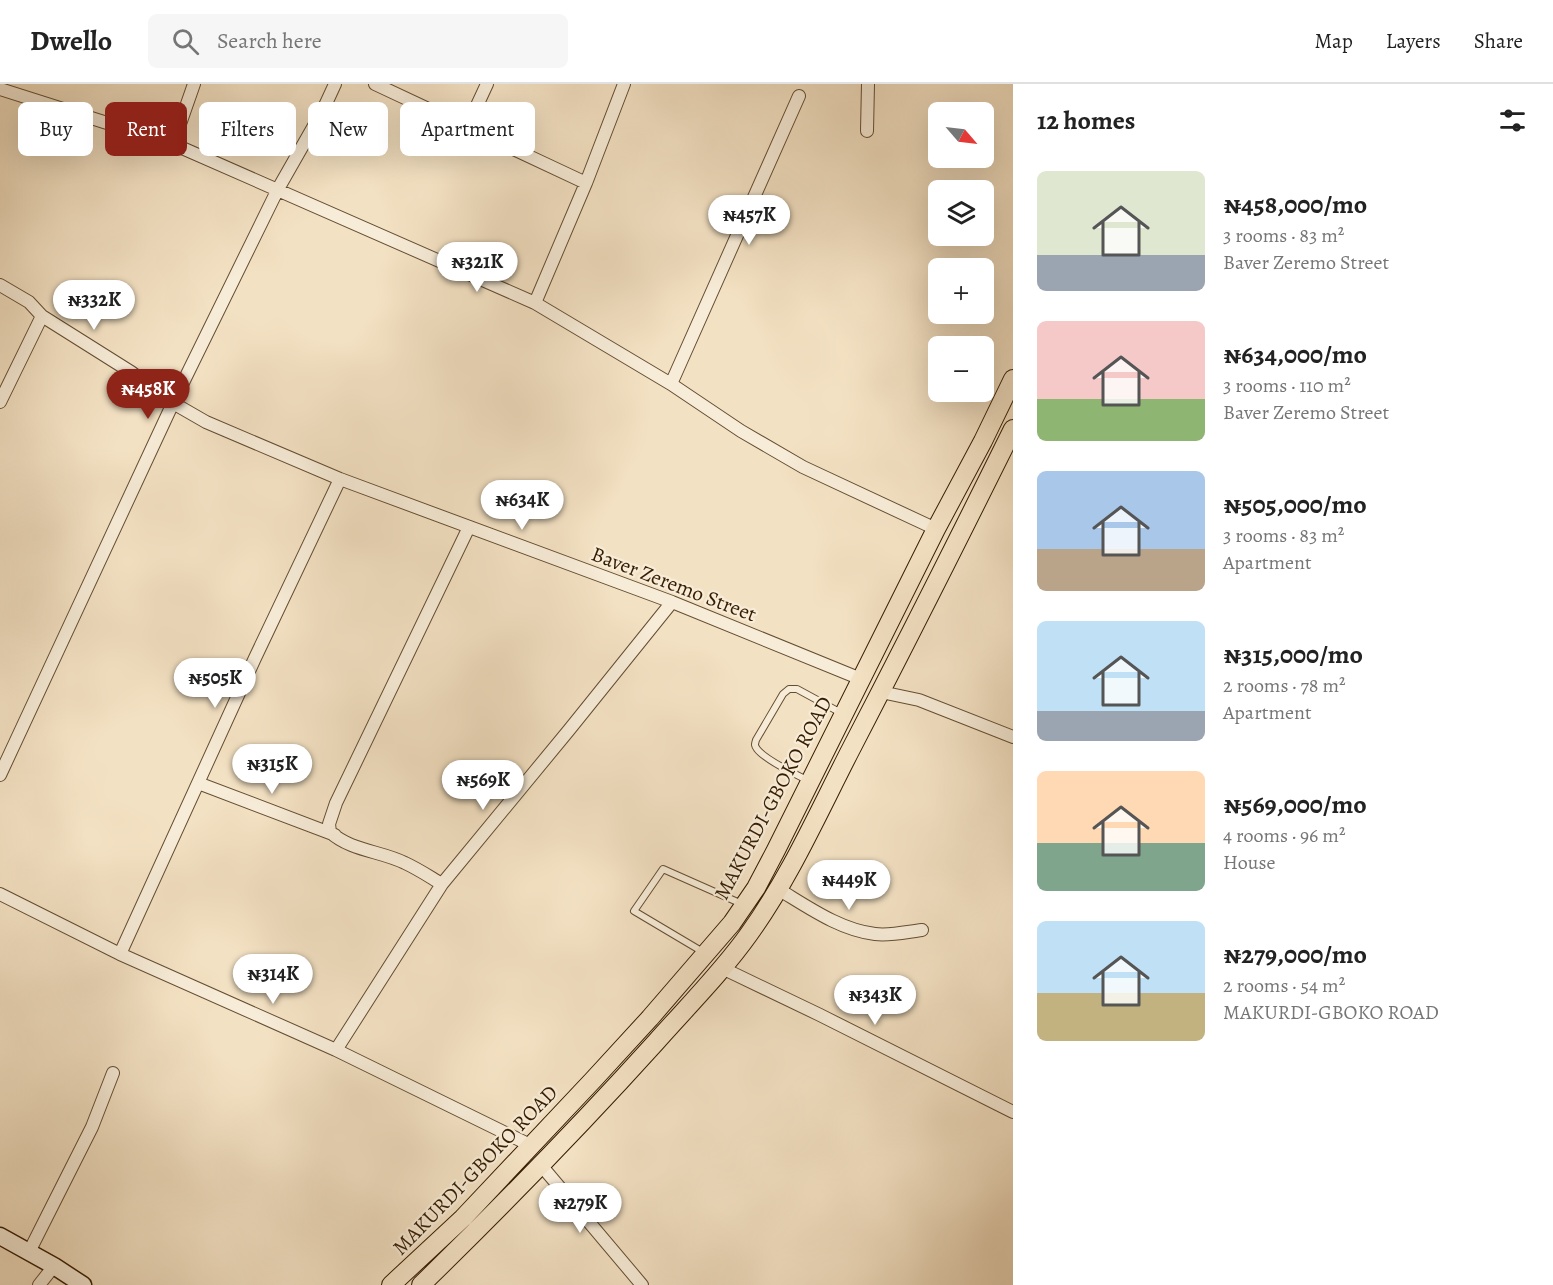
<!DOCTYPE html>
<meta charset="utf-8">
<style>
body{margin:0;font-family:Alegreya,serif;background:#f6f6f6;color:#222;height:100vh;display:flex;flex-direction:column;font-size:22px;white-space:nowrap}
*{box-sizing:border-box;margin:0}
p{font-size:20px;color:#767676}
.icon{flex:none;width:33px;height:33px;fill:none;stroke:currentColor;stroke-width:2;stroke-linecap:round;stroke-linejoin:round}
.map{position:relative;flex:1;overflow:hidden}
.drawer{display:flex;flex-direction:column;background:#fff;width:540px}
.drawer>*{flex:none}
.hud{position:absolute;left:18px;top:18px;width:570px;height:54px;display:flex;gap:12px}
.needle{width:39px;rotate:118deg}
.fabs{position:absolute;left:928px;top:18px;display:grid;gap:12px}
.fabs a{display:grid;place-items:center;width:66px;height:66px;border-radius:9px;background:#fff;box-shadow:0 6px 24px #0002;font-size:30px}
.price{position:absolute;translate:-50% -51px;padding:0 14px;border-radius:21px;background:#fff;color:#222;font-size:20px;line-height:39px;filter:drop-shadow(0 2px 3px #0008)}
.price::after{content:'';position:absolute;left:50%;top:36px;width:18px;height:14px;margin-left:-9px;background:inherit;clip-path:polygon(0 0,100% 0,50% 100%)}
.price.selected{background:#8f2418;color:#fff}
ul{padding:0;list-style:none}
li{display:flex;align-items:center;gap:18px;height:150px;padding:0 24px}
li span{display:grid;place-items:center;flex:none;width:168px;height:120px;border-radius:9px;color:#555}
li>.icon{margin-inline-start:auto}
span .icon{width:72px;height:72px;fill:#fffc;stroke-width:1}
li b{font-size:26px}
h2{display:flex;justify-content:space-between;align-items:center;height:72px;padding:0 24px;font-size:26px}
.pill{padding:0 21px;border-radius:9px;background:#fff;box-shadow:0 6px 24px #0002;font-size:21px;line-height:54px}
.pill.selected{background:#8f2418;color:#fff}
header{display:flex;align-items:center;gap:36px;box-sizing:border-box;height:84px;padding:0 30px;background:#fff;border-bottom:2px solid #e0e0e0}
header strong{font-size:28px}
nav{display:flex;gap:33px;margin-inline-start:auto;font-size:21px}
.search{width:420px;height:54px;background:#f6f6f6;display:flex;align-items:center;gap:15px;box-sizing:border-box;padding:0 21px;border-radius:9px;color:#767676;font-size:22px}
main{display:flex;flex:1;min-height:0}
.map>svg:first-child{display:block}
</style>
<header>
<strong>Dwello</strong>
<div class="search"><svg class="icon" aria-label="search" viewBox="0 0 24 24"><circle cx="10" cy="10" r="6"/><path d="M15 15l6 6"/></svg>Search here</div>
<nav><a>Map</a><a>Layers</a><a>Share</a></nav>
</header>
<main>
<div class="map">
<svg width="1013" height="1201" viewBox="0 0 1013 1201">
<rect width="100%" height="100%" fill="#f3e1c3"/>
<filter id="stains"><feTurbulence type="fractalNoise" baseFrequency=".00333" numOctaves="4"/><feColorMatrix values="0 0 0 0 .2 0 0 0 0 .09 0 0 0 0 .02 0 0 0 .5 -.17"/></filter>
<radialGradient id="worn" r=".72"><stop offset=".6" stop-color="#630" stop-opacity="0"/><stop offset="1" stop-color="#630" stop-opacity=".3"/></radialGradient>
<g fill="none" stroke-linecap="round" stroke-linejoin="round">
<defs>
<path id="lane" d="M807 696C795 690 765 676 757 665 754 661 755 660 756 656L783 610 789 605H797L843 630
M703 868 634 827 663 785 742 820"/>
<path id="street" d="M375 0 586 99
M0 5 173 60 535 219 671 300 741 347 803 383 936 445
M467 43 487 0
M867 47 868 0
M173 60 194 0
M0 201 29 218 42 232 131 288 173 319 206 338 340 395 672 518 861 595
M535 219 586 99 624 0
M671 300 799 12
M0 318 42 232
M881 608 919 616 1013 653
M0 691 173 319 278 105 323 26 335 0
M198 699 335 751
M442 800C430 793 418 785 405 779 381 767 351 767 330 748L329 740 336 719 469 443
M778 805C808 823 840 846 875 850 890 852 906 848 922 846
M0 810 120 870 336 966 532 1062
M120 870 255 574 340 395
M722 884 820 931 1013 1028
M336 966 442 800 569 646 672 518
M540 1080 642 1201
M29 1168 92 1043 113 989
M39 1201 54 1182"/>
<path id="secondary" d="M0 1152 54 1182 83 1201"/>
<path id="primary" d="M391 1201 463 1134 594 995 650 934 732 839 756 804 776 766 936 445 983 357 1013 295
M421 1201C502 1122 581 1041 656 958 687 923 722 888 749 850 790 793 819 727 851 665 906 559 960 452 1013 345"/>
</defs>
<use href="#lane" stroke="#654d31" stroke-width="8"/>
<use href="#street" stroke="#654d31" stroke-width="14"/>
<use href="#secondary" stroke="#361c00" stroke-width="19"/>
<use href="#primary" stroke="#361c00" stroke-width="20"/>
<use href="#lane" stroke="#f7ecd8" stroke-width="6"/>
<use href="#street" stroke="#f7ecd8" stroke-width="12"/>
<use href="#secondary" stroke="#f7ecd8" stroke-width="16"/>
<use href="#primary" stroke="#f3e1c3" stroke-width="18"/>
</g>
<g text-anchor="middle" stroke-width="4.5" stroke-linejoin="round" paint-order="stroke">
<g font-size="21" fill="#361c00" stroke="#f7ecd8">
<text transform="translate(674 500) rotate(21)" y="7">Baver Zeremo Street</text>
<text transform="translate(773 714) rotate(-62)" y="7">MAKURDI-GBOKO ROAD</text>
<text transform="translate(475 1086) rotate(-46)" y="7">MAKURDI-GBOKO ROAD</text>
</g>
</g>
<rect width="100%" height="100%" filter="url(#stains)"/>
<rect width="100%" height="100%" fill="url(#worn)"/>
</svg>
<div class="fabs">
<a><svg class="needle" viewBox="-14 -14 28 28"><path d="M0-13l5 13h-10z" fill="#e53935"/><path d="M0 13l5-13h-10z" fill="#767676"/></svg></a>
<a><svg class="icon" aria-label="layers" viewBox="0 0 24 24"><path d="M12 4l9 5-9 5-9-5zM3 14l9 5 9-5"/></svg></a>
<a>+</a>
<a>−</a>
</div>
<b class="price" style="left:749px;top:162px">₦457K</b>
<b class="price" style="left:477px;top:209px">₦321K</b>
<b class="price" style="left:94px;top:247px">₦332K</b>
<b class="price selected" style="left:148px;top:336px">₦458K</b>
<b class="price" style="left:522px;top:447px">₦634K</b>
<b class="price" style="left:215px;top:625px">₦505K</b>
<b class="price" style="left:272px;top:711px">₦315K</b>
<b class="price" style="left:483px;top:727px">₦569K</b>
<b class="price" style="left:849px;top:827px">₦449K</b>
<b class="price" style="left:273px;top:921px">₦314K</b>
<b class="price" style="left:875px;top:942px">₦343K</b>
<b class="price" style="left:580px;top:1150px">₦279K</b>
<div class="hud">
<a class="pill">Buy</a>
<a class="pill selected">Rent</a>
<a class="pill">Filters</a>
<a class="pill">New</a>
<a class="pill">Apartment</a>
</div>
</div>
<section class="drawer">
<h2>12 homes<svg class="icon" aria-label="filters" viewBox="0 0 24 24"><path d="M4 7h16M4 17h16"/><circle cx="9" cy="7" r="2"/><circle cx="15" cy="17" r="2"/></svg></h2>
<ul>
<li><span style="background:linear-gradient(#dfe7d0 70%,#9aa5b1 0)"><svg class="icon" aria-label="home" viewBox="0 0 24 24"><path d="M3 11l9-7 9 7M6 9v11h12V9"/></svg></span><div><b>₦458,000/mo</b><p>3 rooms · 83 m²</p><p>Baver Zeremo Street</p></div></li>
<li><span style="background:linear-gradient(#f6c9c9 65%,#8fb573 0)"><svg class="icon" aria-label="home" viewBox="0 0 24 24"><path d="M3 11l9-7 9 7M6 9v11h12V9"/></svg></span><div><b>₦634,000/mo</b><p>3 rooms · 110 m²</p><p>Baver Zeremo Street</p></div></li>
<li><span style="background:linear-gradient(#a9c7e8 65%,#b9a48a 0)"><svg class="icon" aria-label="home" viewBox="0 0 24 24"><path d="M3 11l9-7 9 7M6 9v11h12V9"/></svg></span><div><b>₦505,000/mo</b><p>3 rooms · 83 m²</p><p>Apartment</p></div></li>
<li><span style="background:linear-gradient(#bfe0f5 75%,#9aa5b1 0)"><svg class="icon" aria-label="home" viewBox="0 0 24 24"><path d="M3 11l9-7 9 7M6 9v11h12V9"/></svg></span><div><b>₦315,000/mo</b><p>2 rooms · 78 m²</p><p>Apartment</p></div></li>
<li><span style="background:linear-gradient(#ffd9b3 60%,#7fa58c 0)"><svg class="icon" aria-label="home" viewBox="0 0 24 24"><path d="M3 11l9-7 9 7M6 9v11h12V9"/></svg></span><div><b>₦569,000/mo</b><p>4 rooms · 96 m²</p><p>House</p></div></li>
<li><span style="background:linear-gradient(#bfe0f5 60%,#c2b280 0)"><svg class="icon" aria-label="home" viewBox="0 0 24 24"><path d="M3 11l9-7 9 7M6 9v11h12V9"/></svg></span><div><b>₦279,000/mo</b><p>2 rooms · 54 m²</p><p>MAKURDI-GBOKO ROAD</p></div></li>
</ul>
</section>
</main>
